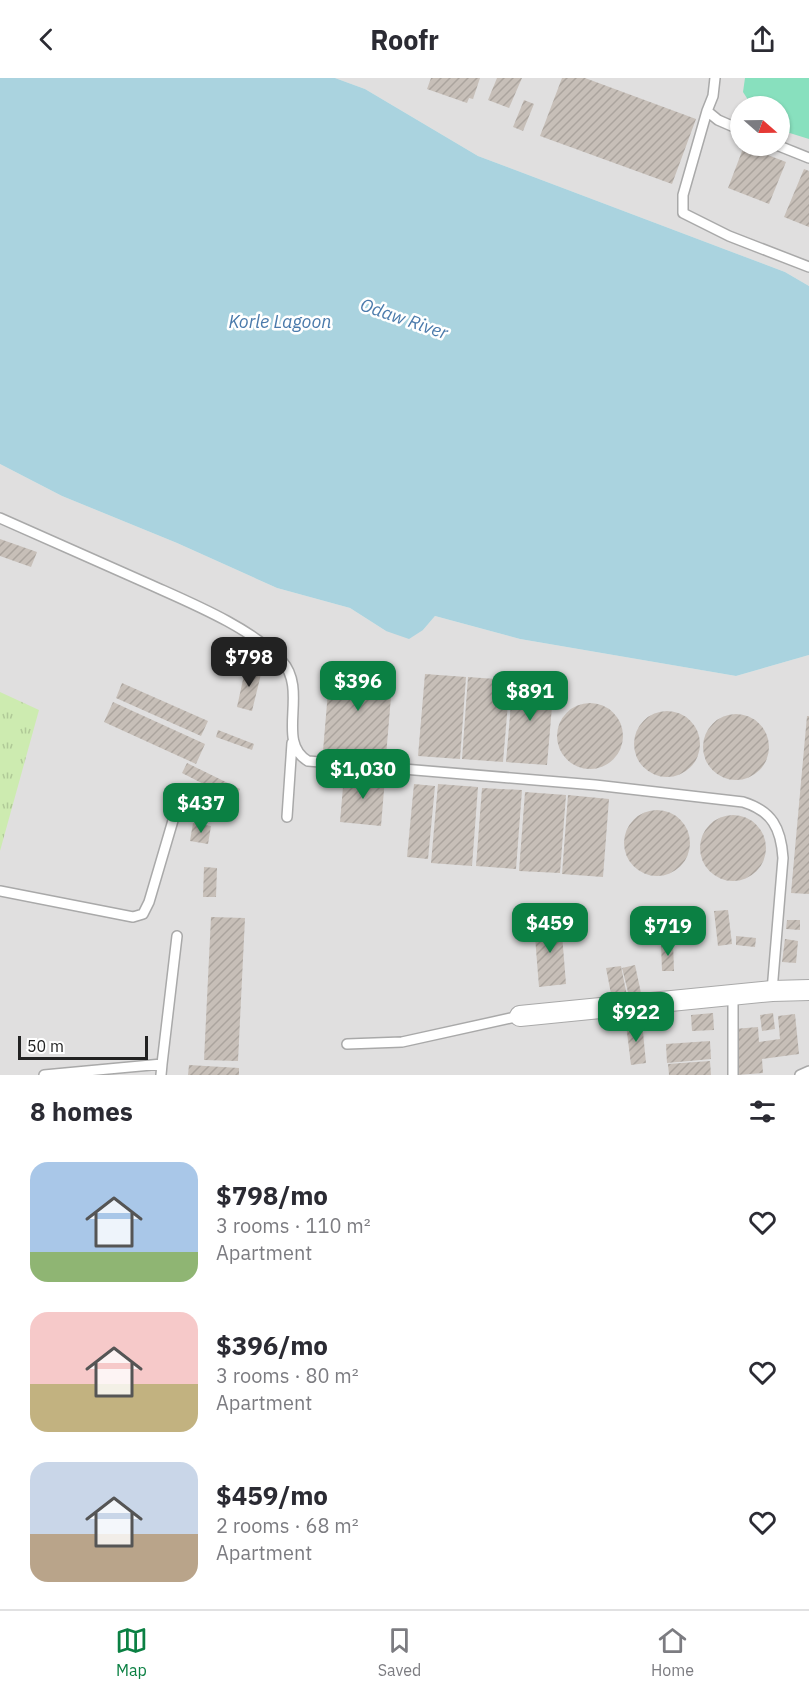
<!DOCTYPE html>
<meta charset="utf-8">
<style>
body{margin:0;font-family:"IBM Plex Sans",sans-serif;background:#f2f2f3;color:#2b2b33;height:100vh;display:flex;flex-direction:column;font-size:22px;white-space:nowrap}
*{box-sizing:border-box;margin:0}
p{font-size:20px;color:#7c7c81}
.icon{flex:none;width:33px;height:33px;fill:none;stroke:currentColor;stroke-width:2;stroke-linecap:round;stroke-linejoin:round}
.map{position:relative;height:997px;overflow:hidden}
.drawer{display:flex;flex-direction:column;background:#fff;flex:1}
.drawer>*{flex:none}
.needle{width:39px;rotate:110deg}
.tools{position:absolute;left:730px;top:18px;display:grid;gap:12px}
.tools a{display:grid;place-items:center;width:60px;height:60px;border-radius:50%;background:#fff;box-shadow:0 2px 4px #0004;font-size:30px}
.scale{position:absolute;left:18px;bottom:15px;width:130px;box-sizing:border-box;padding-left:6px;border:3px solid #222;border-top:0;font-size:16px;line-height:21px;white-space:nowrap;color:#222;-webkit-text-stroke:4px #fff;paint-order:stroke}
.price{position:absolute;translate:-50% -51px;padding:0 14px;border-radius:12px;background:#0b8043;color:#fff;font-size:20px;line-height:39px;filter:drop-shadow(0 2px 3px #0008)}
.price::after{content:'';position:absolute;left:50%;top:36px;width:18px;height:14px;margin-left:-9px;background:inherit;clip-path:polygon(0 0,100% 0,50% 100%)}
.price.current{background:#222;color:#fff}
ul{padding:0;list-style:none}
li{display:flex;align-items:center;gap:18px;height:150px;padding:0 30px}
li span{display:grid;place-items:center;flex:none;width:168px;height:120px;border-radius:18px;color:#555}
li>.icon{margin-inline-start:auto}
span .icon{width:72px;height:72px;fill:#fffc;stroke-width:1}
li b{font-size:26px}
h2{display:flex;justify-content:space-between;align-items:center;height:72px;padding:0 30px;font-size:26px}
header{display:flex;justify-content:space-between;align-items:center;height:78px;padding:0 30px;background:#fff;font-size:27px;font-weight:700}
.tabs{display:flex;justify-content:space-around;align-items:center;height:84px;border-top:2px solid #e1e1e2;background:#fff;font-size:16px;color:#7c7c81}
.tabs a{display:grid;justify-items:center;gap:3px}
.tabs .current{color:#0b8043}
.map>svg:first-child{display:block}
</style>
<header><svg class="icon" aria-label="back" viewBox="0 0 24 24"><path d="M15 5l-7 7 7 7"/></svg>Roofr<svg class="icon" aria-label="share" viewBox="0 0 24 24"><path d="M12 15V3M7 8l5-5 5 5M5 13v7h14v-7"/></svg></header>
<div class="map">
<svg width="809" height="997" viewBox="0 0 809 997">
<defs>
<pattern id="grass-tufts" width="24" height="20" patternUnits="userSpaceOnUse" patternTransform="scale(1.5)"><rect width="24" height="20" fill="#cdebb0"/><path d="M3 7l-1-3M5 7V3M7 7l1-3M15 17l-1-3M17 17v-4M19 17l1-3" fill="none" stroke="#b0c997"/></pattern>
<pattern id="building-hatch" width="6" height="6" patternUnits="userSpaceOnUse" patternTransform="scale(1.5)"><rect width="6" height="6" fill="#c7bfb8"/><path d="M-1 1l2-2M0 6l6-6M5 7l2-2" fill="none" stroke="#aba49e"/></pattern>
</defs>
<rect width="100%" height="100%" fill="#f2efe9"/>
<path fill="#e0dfdf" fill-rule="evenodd" d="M335 0H809V208L785 194 478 78 365 11ZM741 28H780V68H741Z
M0 386 62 418 177 465 277 510 350 530 386 553 423 552 435 538 520 561 736 598 809 577V997H0Z"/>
<path fill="url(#grass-tufts)" d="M0 614 39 632 0 773Z"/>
<path fill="#88e0be" d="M745 0H809V61L780 52V28H752L743 14Z"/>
<path fill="#aad3df" d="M0 0H335L365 11 478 78 785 194 809 208V577L736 598 520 561 435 538 423 552 409 561 386 553 350 530 277 510 177 465 62 418 0 386Z"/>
<path fill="url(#building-hatch)" d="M431 0H480L473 21 469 20 467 25 427 11Z
M497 0H522L509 30 488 22Z
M562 0H585L696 41 672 106 540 58Z
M524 22 534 26 523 53 513 49Z
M744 68 786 84 769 126 728 110Z
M804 91 809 93V149L784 139Z
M0 461 37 474 31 489 0 478Z
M246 588 262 592 252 633 237 629Z
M330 590 393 595 386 678 323 673Z
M425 596 466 599 460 681 418 678Z
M468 599 510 602 503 684 462 681Z
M513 602 554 605 547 687 506 684Z
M122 605 208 643 201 658 116 620Z
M113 624 205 666 196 686 104 644Z
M557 658a33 33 0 1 1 66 0a33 33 0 1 1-66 0Z
M634 666a33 33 0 1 1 66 0a33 33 0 1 1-66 0Z
M703 669a33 33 0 1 1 66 0a33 33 0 1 1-66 0Z
M807 638H809V816L791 815Z
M218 652 254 666 252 672 216 659Z
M187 685 240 711 235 722 182 695Z
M344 697 385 700 381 748 340 744Z
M414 706 435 708 428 781 407 779Z
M438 706 478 709 472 788 431 785Z
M482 710 522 712 516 791 476 788Z
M525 714 566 717 560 795 519 793Z
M568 717 609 721 603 799 562 796Z
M624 765a33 33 0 1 1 66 0a33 33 0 1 1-66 0Z
M700 770a33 33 0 1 1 66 0a33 33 0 1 1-66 0Z
M193 745 211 748 208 766 190 763Z
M204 789 217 790 216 819H203Z
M728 832 732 866 718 868 714 833Z
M211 839 245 840 238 983 204 982Z
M787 842H800V852L786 851Z
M561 844 566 906 539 909 534 846Z
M736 858 756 860 755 869 736 867Z
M785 861 798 863 796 885 782 884Z
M673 864 674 893H662L661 865Z
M635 887 641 915 629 918 622 890Z
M621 888 627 918 612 921 606 890Z
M713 935 714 952 692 953 691 937Z
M773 935 775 951 762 953 760 937Z
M795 936 799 976 762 981 763 995 737 997 734 951 758 949 759 964 780 961 778 938Z
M642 944 646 985 631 987 626 946Z
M710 963 711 981 667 985 666 966Z
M710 983 711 997H669L668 986Z
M189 987 239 990V997H188Z"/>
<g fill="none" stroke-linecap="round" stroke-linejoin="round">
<defs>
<path id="service" d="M715 0 713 18 707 33 718 42 741 52
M707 33 683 117V135L729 158 809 189
M779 68 809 80
M0 440C50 462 101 485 151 507 191 525 252 550 282 583 309 613 275 664 308 683L595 707 743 724C772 733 781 750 783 780L772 913
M287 739 292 665
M0 813 133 839 143 836 149 824 174 739
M733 918V997
M347 966 402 964 520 938
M162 986 177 858
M44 997 162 986 161 997
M800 997 809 993"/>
<path id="minor" d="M520 938 772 913 809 912"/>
</defs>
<use href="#service" stroke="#a9a9a9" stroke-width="12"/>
<use href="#minor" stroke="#a9a9a9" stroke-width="22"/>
<use href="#service" stroke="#fff" stroke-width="9"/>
<use href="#minor" stroke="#fff" stroke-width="20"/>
</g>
<g text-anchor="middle" stroke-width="5" stroke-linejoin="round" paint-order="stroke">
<g font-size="18" font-style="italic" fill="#4a7aab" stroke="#fff">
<text transform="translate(404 241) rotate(19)" y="6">Odaw River</text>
<text x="280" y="250">Korle Lagoon</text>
</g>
</g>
</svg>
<div class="tools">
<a><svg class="needle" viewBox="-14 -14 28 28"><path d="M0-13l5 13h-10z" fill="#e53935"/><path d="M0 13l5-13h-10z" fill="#7c7c81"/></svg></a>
</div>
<div class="scale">50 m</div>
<b class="price current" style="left:249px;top:610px">$798</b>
<b class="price" style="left:358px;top:634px">$396</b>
<b class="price" style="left:530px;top:644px">$891</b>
<b class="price" style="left:363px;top:722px">$1,030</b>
<b class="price" style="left:201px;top:756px">$437</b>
<b class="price" style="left:550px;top:876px">$459</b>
<b class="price" style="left:668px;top:879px">$719</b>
<b class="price" style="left:636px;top:965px">$922</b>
</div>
<section class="drawer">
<h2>8 homes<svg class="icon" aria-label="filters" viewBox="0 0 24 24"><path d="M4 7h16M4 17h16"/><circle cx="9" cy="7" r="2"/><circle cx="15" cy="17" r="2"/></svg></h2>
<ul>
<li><span style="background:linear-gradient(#a9c7e8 75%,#8fb573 0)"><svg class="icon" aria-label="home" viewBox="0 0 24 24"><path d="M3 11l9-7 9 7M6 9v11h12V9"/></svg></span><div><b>$798/mo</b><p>3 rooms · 110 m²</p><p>Apartment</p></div><svg class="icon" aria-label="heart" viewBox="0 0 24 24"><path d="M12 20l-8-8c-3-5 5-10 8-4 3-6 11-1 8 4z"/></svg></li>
<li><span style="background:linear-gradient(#f6c9c9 60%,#c2b280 0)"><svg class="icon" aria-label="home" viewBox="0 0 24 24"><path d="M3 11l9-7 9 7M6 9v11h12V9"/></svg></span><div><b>$396/mo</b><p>3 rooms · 80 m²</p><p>Apartment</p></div><svg class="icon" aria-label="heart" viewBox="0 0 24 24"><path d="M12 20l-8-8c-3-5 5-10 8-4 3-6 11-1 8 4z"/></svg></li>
<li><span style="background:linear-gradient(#c9d6e8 60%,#b9a48a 0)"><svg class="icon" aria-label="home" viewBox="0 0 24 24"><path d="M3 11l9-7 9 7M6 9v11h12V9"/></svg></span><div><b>$459/mo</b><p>2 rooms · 68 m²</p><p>Apartment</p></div><svg class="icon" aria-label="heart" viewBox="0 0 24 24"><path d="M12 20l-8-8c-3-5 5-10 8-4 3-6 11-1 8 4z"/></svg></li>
</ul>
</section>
<nav class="tabs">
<a class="current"><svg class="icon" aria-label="map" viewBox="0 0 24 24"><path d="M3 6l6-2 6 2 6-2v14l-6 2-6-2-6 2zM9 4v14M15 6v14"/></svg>Map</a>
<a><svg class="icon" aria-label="saved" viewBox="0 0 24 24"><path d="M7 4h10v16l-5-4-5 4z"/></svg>Saved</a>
<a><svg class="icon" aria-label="home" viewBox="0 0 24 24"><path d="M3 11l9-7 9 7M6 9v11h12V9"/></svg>Home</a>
</nav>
